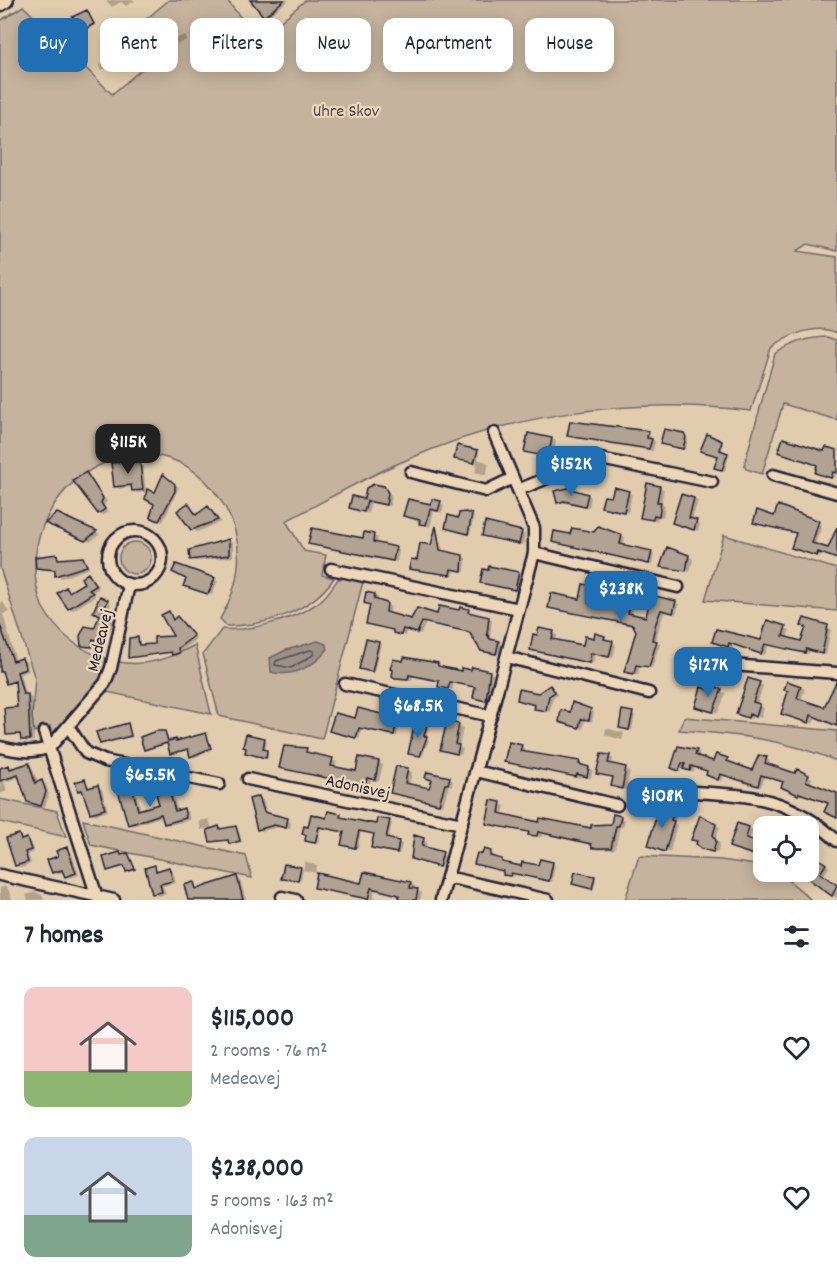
<!DOCTYPE html>
<meta charset="utf-8">
<style>
body{margin:0;font-family:Dekko,sans-serif;background:#f2f2f3;color:#1f2937;height:100vh;display:flex;flex-direction:column;font-size:22px;white-space:nowrap}
*{box-sizing:border-box;margin:0}
p{font-size:20px;color:#747a83}
.icon{flex:none;width:33px;height:33px;fill:none;stroke:currentColor;stroke-width:2;stroke-linecap:round;stroke-linejoin:round}
.map{position:relative;height:900px;overflow:hidden}
.drawer{display:flex;flex-direction:column;background:#fff;flex:1}
.drawer>*{flex:none}
.banner{position:absolute;left:18px;top:18px;width:801px;height:54px;display:flex;gap:12px}
.buttons{position:absolute;left:753px;top:816px;display:grid;gap:12px}
.buttons a{display:grid;place-items:center;width:66px;height:66px;border-radius:12px;background:#fff;box-shadow:0 3px 15px #0003;font-size:30px}
.price{position:absolute;translate:-50% -51px;padding:0 14px;border-radius:12px;background:#1f6fb2;color:#fff;font-size:20px;line-height:39px;filter:drop-shadow(0 2px 3px #0008)}
.price::after{content:'';position:absolute;left:50%;top:36px;width:18px;height:14px;margin-left:-9px;background:inherit;clip-path:polygon(0 0,100% 0,50% 100%)}
.price.active{background:#222;color:#fff}
ul{padding:0;list-style:none}
li{display:flex;align-items:center;gap:18px;height:150px;padding:0 24px}
li span{display:grid;place-items:center;flex:none;width:168px;height:120px;border-radius:12px;color:#555}
li>.icon{margin-inline-start:auto}
span .icon{width:72px;height:72px;fill:#fffc;stroke-width:1}
li b{font-size:26px}
h2{display:flex;justify-content:space-between;align-items:center;height:72px;padding:0 24px;font-size:26px}
.tag{padding:0 21px;border-radius:12px;background:#fff;box-shadow:0 3px 15px #0003;font-size:21px;line-height:54px}
.tag.active{background:#1f6fb2;color:#fff}
.map>svg:first-child{display:block}
</style>
<div class="map">
<svg width="837" height="900" viewBox="0 0 837 900">
<rect width="100%" height="100%" fill="#e1ccae"/>
<filter id="ink" filterUnits="userSpaceOnUse"><feTurbulence type="fractalNoise" baseFrequency=".0167" numOctaves="2"/><feDisplacementMap in="SourceGraphic" scale="12" xChannelSelector="R" yChannelSelector="G"/><feConvolveMatrix kernelMatrix="1 2 1 2 8 2 1 2 1" color-interpolation-filters="sRGB"/></filter>
<g filter="url(#ink)">
<path fill="#c5b39d" stroke="#746a6c" stroke-width="1.5" d="M169 0H227L258 40 306 0H837V251L808 244 797 251 837 257V333C815 323 789 335 771 348L751 411C634 396 512 413 404 461 363 478 325 501 286 521L304 551 326 555 322 575 334 578C312 611 266 626 227 626L220 619C241 584 246 544 225 507 158 390 0 489 42 606 56 632 79 651 108 659L95 691 73 711 53 736 50 726 34 732 32 716 35 679 0 568V21L23 6 112 94 148 64 126 36Z
M828 337 837 340V420L783 404 762 474 746 469 744 465 775 354C793 342 807 338 828 337Z
M724 535 837 569V611L705 600Z
M119 558a16 16 0 1 1 32 0a16 16 0 1 1-32 0Z
M342 574 364 578 322 739 219 716 203 654 222 629C248 632 291 620 313 606 324 600 331 589 338 579H341Z
M195 645 211 714 107 692 119 662C147 667 171 658 195 645Z
M684 717 837 731V761C780 738 740 735 679 730Z
M0 799 57 811 66 837 0 822Z
M83 820 246 856 252 878 91 845Z
M639 856 721 860 762 866 764 872C782 872 798 888 811 900H625Z"/>
<path fill="#9d9085" stroke="#6c6467" stroke-width="1.5" d="M318 641 326 644 328 649C314 666 293 678 271 672L270 658 286 650Z"/>
<path fill="#0003" d="M106 0H134L135 1 126 6 121 2 112 7Z
M259 0H289L267 17Z
M87 12 96 25 85 31 83 30Z
M185 35 187 40 177 44 175 39Z
M110 60 114 66 101 70 99 65Z
M571 422 648 433 655 442 653 451 573 438 569 435Z
M683 434 688 439 686 449 664 445Z
M708 436 723 444 722 452 729 455 725 471 718 469 719 456Z
M552 439 556 441 551 464 539 460 540 455 526 451Z
M837 448 835 479 821 474 819 465 780 452 825 453 836 451Z
M477 451 479 453 478 459 489 463 486 475 475 472 477 463 458 459Z
M139 464 143 466 146 490 156 494 167 478 179 487 163 522 155 518 156 503 148 492 137 493 133 487 119 489 115 486Z
M86 474 107 501 104 506 108 512 103 515 99 513Z
M648 485 664 489 661 504 665 506 663 517 658 516 657 521 641 518Z
M383 487 392 496 390 506 371 502 368 513 351 508Z
M628 493 632 495 628 513 603 506Z
M587 495 591 497 589 507 558 502Z
M682 495 698 501 692 520 700 524 698 531 678 525Z
M440 503 444 505 442 513 434 511 430 527 405 516Z
M188 504 198 515 209 508 221 522 197 532 192 529Z
M57 514 96 532 100 534 90 542 51 524Z
M472 515 474 516 470 534 450 529Z
M775 518 822 525 815 545 829 550 837 528V559L823 554 821 557 797 549 798 534 755 523Z
M437 528 443 552 466 558 465 572 455 570 453 576 414 570 432 547Z
M599 528 625 538 623 546 654 554 652 565 554 542 571 536 595 534Z
M521 532 525 535 523 545 484 535Z
M366 534 378 538 376 544 399 550 397 562 310 544 364 540Z
M229 541 233 543V557L196 561 191 559 216 542Z
M57 556 61 560 83 558 90 568 61 578 56 571 38 567Z
M689 556 693 559 690 572 662 566Z
M518 574 522 576 519 591 486 584Z
M88 575 99 588 92 593 96 596 73 610 69 608 66 589 71 593 86 583Z
M214 580 218 581 212 595 188 587Z
M591 587 595 589 591 605 621 612 629 608 633 610 632 615 647 618 652 597 679 604 676 614 665 611 659 628 656 642 660 644 652 668 640 666 638 675 626 671 637 631 635 625 554 609 581 601Z
M374 595 378 597 377 601 391 607 389 614 412 620 460 612 461 609 488 618 492 620 490 637 493 641 502 644 500 655 482 650 472 633 426 623 421 634 407 630 405 636 395 630 371 626 367 623 371 605 365 603Z
M101 598 111 604 106 615 115 620 104 642 96 640V648H87L83 645 102 615Z
M3 602 9 612 3 614 16 661 22 659 26 662 29 671 20 674 26 695 32 698 34 741 26 742 22 735 7 734 18 708 16 683H8L0 658V603Z
M169 613 174 620H180L196 639 176 656 173 653 130 657 138 639 141 646 156 645 176 637Z
M768 622 790 630 787 638 802 643 807 628 803 625 827 627 831 629 826 655 810 650 809 654 769 645 765 655 733 644 732 649 713 642 762 641Z
M553 632 557 635 556 641 584 647 604 637 616 645 613 658 595 655 593 664 535 651Z
M378 643 381 644 374 672 363 670Z
M424 661 462 673 493 674 489 702 474 697 477 688 454 683 452 690 439 686 440 682 413 676 412 680 400 679 394 675 404 663Z
M759 683 763 686 757 705 764 708 761 718 753 715 752 719 742 715Z
M788 683 805 689 801 701 825 709 837 693V726L816 716 813 724 786 715Z
M550 687 558 695 553 698 550 712 518 700 538 694Z
M711 687 726 693 718 713 696 706Z
M398 709 406 712 404 718 396 715Z
M359 710 400 721 397 736 362 728 359 739 334 732 356 720Z
M590 710 594 712 592 722 585 720 583 729 560 721Z
M623 712 635 715 632 730 623 729Z
M448 723 463 728 459 747 463 749 461 755 442 750Z
M128 725 133 737 101 743Z
M426 726 428 728 426 738 429 740 422 757 412 754Z
M606 728 624 733 622 740 605 735Z
M165 732 169 742 206 734 212 749 194 758 189 750 174 754 169 744 145 749Z
M247 736 267 741 265 751 269 753 268 758 249 754Z
M521 746 525 749 524 754 579 762 593 770 591 778 581 776 580 778 506 761Z
M306 750 310 754 337 762 335 768 357 773 360 759 379 763 383 765 379 781 371 780 369 788 281 767Z
M696 751 700 753 698 757 714 763 727 760 730 764 753 771 766 759 770 761 768 766 796 775 797 771 812 778 810 784 837 795V817L830 803 803 794 802 796 783 786 784 782 765 776 761 787 724 775 722 781 711 777 708 772 695 767 694 772 673 767Z
M609 757 613 759 612 765 630 771 626 790 612 786 614 778 598 773Z
M29 764 32 767 38 783 46 784 49 795 45 807 32 803 20 777 4 782 7 791 0 794V769Z
M397 767 412 772 409 785 431 790 449 778 453 781 452 786 449 785 443 805 396 794Z
M85 781 91 789 98 787 102 789 108 811 95 815 91 812 84 793 79 790Z
M131 788 135 790 141 810 161 805 169 792 173 794 178 811 188 812 190 820 169 825 165 823 164 816 133 826 129 824Z
M259 797 263 800 267 815 291 822 290 829 280 827 262 831 258 829Z
M492 802 505 806 502 815 541 824 592 830 612 826 614 816 625 820 623 827H620L615 849 597 850 593 844 543 833 541 838 530 832 492 825 488 823Z
M673 812 677 814 674 823 677 825 670 852 652 846Z
M340 815 343 819 377 826 392 823 388 840 402 844 399 854 375 848V834L361 831 358 848 346 846 345 833 321 827 318 844 307 840 304 834 309 829Z
M701 817 720 827 716 838 720 844 717 853 693 839Z
M209 819 212 830 238 829 242 842 233 844 230 841H211L208 828 201 830 199 821Z
M750 829 753 830 749 840 764 845 762 857 735 848 745 845Z
M19 835 24 841 31 842 34 852 28 854 31 864 21 868 17 865Z
M423 839 427 842 425 849 446 856 443 868 413 859Z
M67 849 71 851 79 875 70 878 65 872 57 874 53 872Z
M490 852 493 854 492 858 502 860 504 864 522 868 552 864 555 865 552 882 514 874 513 877 507 876 505 871 476 864Z
M120 853 130 856 136 870 130 872 126 867 108 870Z
M305 861 317 866 315 873 303 870Z
M819 861 829 867 823 876 837 886V898L808 877Z
M155 867 159 871 169 869 173 871 176 883 163 886 166 894 158 896 154 893Z
M300 868 303 870 301 880 285 879Z
M237 878 240 880 246 900H190L194 884 199 889Z
M594 878 596 879 594 889 576 885Z
M411 884 415 886 414 890 422 893 420 900H399L400 895 375 890 373 900 320 889Z
M5 886 8 889 12 900H0V888Z
M35 892 42 895 44 900H28L26 895Z"/>
<g fill="none" stroke-linecap="round" stroke-linejoin="round">
<path stroke="#534e59" stroke-width="1.5" d="M310 650 314 651 313 655 291 668 275 665 276 661Z"/>
</g>
<path fill="#b1a291" stroke="#22223b" stroke-width="1.5" d="M250 0H284L264 17Z
M87 10 94 24 82 31 72 17Z
M570 421 648 431 647 438 652 439 649 449 567 436Z
M664 429 684 433 686 437 683 449 660 444Z
M528 433 552 438 547 462 538 460 539 455 524 452Z
M707 434 722 441 720 450 728 453 722 470 714 468 718 456 700 451Z
M783 438 824 451 826 447 837 450V473L833 472 831 478 815 473 817 465 778 452Z
M457 445 478 450 474 463 454 459Z
M122 462H140L143 490 132 491 131 485 114 487 111 463Z
M86 472 103 498 101 503 105 509 98 514 73 481Z
M163 474 175 484V491L159 521 150 517 154 504 145 499 147 489 155 492Z
M647 483 660 486 657 502H661L659 516 654 515 653 520 640 518Z
M374 484 384 486 388 493 386 505 367 501 364 512 349 508 352 496 364 499 366 488Z
M614 487 629 491 624 512 601 507 604 496 611 497Z
M568 488 588 494 585 506 564 501 557 503 554 491Z
M681 494 694 498 689 518 697 520 694 530 672 523Z
M408 499 431 504 432 499 441 501 438 511 430 509 426 525 419 524 420 520 403 516Z
M188 503 196 515 208 506 218 520 191 530 177 511Z
M778 505 819 521 812 543 828 548 837 527V559L818 552 817 556 791 548 796 533 753 523 757 510 774 516Z
M465 512 472 514 468 534 445 528 448 515 458 518 459 513Z
M57 513 76 522 97 531 85 541 45 523Z
M485 522 522 531 519 544 482 536Z
M436 526 440 550 463 555 462 571 451 569 450 575 409 569 411 559 417 560 420 543 431 545Z
M598 526 622 535 620 544 652 551 649 564 552 542 554 531 570 534 572 528 594 532Z
M312 528 363 538 364 532 374 534 373 542 396 547 393 561 308 544Z
M229 539V555L190 560 189 550Z
M667 547 689 555 686 571 660 567Z
M57 554 58 559 83 557 87 566 55 576V570L36 568 35 557Z
M176 564 215 578 208 594 183 586 186 579 172 572Z
M489 566 519 572 515 590 480 583 483 569 488 570Z
M88 573 96 586 89 590 93 593 68 609 57 593 66 587 69 592 84 583 81 578Z
M583 584 592 586 588 603 620 610 621 604 630 606 628 613 646 617 651 595 676 601 673 613 661 610 655 626 652 640 657 641 649 667 636 665 634 674 624 672 636 631 633 625 548 608 551 593 580 599Z
M366 592 375 594 374 599 387 603 386 612 411 619 417 608 437 614 439 606 459 610 460 607 469 609 468 612 489 617 487 634 490 639 499 641 496 654 481 651 469 632 422 622 417 633 403 629 401 635 393 633V630L366 624 370 605 364 603Z
M100 596 108 600 103 612 112 617 100 641 93 639 92 647 81 646 80 636 85 626 94 628 100 615 93 612Z
M169 611 173 620 177 616 194 636 178 648 179 653 172 655 171 652 128 658 129 638 138 637 139 645 154 644V637L173 636 161 615Z
M804 618 828 625 822 654 806 649 805 653 765 644 761 654 729 643 728 647 712 642 716 629 761 640 767 620 786 626 783 636 801 641 806 627 801 626Z
M0 625 13 661 22 658 26 669 17 672 23 694H28L30 740H21L20 734 6 735 4 708 17 707 15 681 6 684 2 671 0 672Z
M539 628 554 631 552 639 583 645 585 636 594 638 595 633 605 636 604 639 613 641 609 657 591 653 589 663 530 650 533 634 537 635Z
M366 639 379 642 372 672 359 669Z
M404 657 438 663V666L461 671V668L471 670 472 667 490 671 486 701 473 698 475 687 450 682 448 689 438 687 439 681 409 675 408 679 395 678 392 676 393 670 390 669 393 659 403 661Z
M748 678 760 682 753 702 760 704 756 717 749 714 748 718 736 714Z
M837 680V726L811 715 809 723 781 714 788 691 784 690 787 681 801 686 797 698 824 707Z
M550 685 555 692 549 696 546 711 534 709 535 705 517 700 519 689 538 693Z
M710 685 722 689 713 712 695 707 701 687 709 690Z
M572 702 591 709 589 720 581 719 579 728 559 722 561 710 570 712Z
M358 708 397 718 394 735 359 728 356 738 329 731 335 713 355 718Z
M622 710 633 712 629 730 619 728Z
M447 721 459 724 455 744 459 745 457 754 440 750Z
M415 722 427 725 424 736 427 737 420 756 408 754Z
M128 723 131 736 100 744 96 732Z
M156 731H165L168 741 176 739V741L206 733 211 748 190 757 188 749 170 754 167 743 144 750 140 737Z
M246 734 265 738 263 749 267 750 266 758 245 753 246 748 243 747Z
M509 742 522 745 520 751 580 761 579 764 589 767 587 777 577 774 576 777 504 762Z
M284 746 307 748 306 752 333 758 331 766 356 771 359 757 379 761 375 780 367 778 365 786 279 768Z
M678 746 697 750 695 755 713 761 716 754 728 758 727 761 752 770 759 755 767 757 765 763 795 773 797 769 809 775 806 781 837 793V818L824 812 828 803 799 793 798 795 781 787 783 782 761 775 758 786 720 774 718 780 706 775 707 771 691 766 690 771 683 769 685 764 682 763 679 771 671 768Z
M601 754 610 755 608 763 626 767 622 789 611 786 613 777 596 774Z
M29 763 35 783 42 780 46 792 41 806 27 802 18 775 0 781V768L9 765 10 769Z
M396 766 408 768 405 783 429 788 432 780 425 778 427 772 450 777 448 784H445L439 804 390 793Z
M85 779 88 788 98 785 105 809 90 813 82 790 78 791 75 782Z
M132 786 138 810 159 804 156 794 169 790 175 811 184 808 186 818 164 824 161 814 128 825 118 790Z
M259 796 264 812 288 818 286 828 274 825 257 830 249 799Z
M491 800 501 802 499 813 539 822 540 818 591 828V825L611 824 613 814 621 816 619 826H616L611 848H592L591 844 538 832 537 836 528 835 529 832 486 824Z
M659 806 674 811 671 820 674 821 665 852 648 846Z
M328 811 341 814 340 817 376 824 377 818 390 820 386 838 399 841 397 853 371 848 374 834 359 831 355 848 341 845 344 832 319 827 315 843 305 841 306 835 302 834 304 826 308 827 311 814 326 818Z
M700 815 716 824 713 835 716 841 713 852 702 849 696 844 697 841 691 840Z
M737 823 749 827 746 838 762 843 757 856 729 847Z
M219 826 220 829 236 826 240 841 229 844 228 840 210 842 207 830Z
M19 834 21 840 27 838 31 850 25 852 28 862 15 866 6 838Z
M414 835 424 838 422 846 443 852 439 867 411 859Z
M67 847 76 873 65 877 62 870 52 873 47 860 58 856 56 851Z
M484 849 491 851 490 856 502 859V862L521 866 522 862 538 865 540 859 553 862 549 881 511 873 510 876 503 875V871L474 864 477 853 482 854Z
M120 852 121 855 128 853 135 869 126 872 124 866 107 871 103 857Z
M819 859 826 864 820 873 837 885 832 896 806 877Z
M284 864 301 867 298 880 281 879Z
M155 865 156 871 169 867 173 881 160 884 162 892 152 894 145 868Z
M364 872 411 882 410 888 418 889 416 900H398L399 895 371 888 368 899 314 888 317 873 361 883Z
M575 872 595 876 592 889 572 884Z
M237 876 243 900H188L184 885 194 882 196 889Z"/>
<g fill="none" stroke-linecap="round" stroke-linejoin="round">
<defs>
<path id="street" d="M411 472 486 491 513 478
M773 475 837 493
M518 490 596 458 712 482
M108 558a27 27 0 1 1 54 0a27 27 0 1 1-54 0Z
M534 553 678 587
M331 569 519 609
M506 657 649 693
M705 663 837 673
M345 684 491 716
M68 726 86 753 105 761 219 784
M44 732 98 900
M0 747C17 751 33 754 50 747L105 683 111 668 129 585
M476 771 617 805
M248 779 462 824
M665 790C735 796 783 789 837 841
M0 875 114 900
M447 877 548 900
M282 897 296 900
M441 900 534 553V528L494 433"/>
<path id="secondary" d="M0 3 5 0"/>
</defs>
<use href="#street" stroke="#22223b" stroke-width="15"/>
<use href="#secondary" stroke="#22223b" stroke-width="20"/>
<use href="#street" stroke="#edd7b6" stroke-width="10"/>
<use href="#secondary" stroke="#edd7b6" stroke-width="15"/>
</g>
</g>
<g text-anchor="middle" stroke-width="4.5" stroke-linejoin="round" paint-order="stroke">
<g font-size="18" fill="#4b4654" stroke="#edd7b6">
<text x="346" y="116">Uhre Skov</text>
</g>
<g font-size="18" fill="#22223b" stroke="#edd7b6">
<text transform="translate(99 640) rotate(-76)" y="6">Medeavej</text>
<text transform="translate(358 786) rotate(12)" y="6">Adonisvej</text>
</g>
</g>
</svg>
<div class="buttons">
<a><svg class="icon" aria-label="locate" viewBox="0 0 24 24"><circle cx="12" cy="12" r="6"/><path d="M12 2v4M12 18v4M2 12h4M18 12h4"/></svg></a>
</div>
<b class="price active" style="left:128px;top:475px">$115K</b>
<b class="price" style="left:571px;top:497px">$152K</b>
<b class="price" style="left:621px;top:622px">$238K</b>
<b class="price" style="left:708px;top:698px">$127K</b>
<b class="price" style="left:418px;top:739px">$68.5K</b>
<b class="price" style="left:150px;top:808px">$65.5K</b>
<b class="price" style="left:662px;top:829px">$108K</b>
<div class="banner">
<a class="tag active">Buy</a>
<a class="tag">Rent</a>
<a class="tag">Filters</a>
<a class="tag">New</a>
<a class="tag">Apartment</a>
<a class="tag">House</a>
</div>
</div>
<section class="drawer">
<h2>7 homes<svg class="icon" aria-label="filters" viewBox="0 0 24 24"><path d="M4 7h16M4 17h16"/><circle cx="9" cy="7" r="2"/><circle cx="15" cy="17" r="2"/></svg></h2>
<ul>
<li><span style="background:linear-gradient(#f6c9c9 70%,#8fb573 0)"><svg class="icon" aria-label="home" viewBox="0 0 24 24"><path d="M3 11l9-7 9 7M6 9v11h12V9"/></svg></span><div><b>$115,000</b><p>2 rooms · 76 m²</p><p>Medeavej</p></div><svg class="icon" aria-label="heart" viewBox="0 0 24 24"><path d="M12 20l-8-8c-3-5 5-10 8-4 3-6 11-1 8 4z"/></svg></li>
<li><span style="background:linear-gradient(#c9d6e8 65%,#7fa58c 0)"><svg class="icon" aria-label="home" viewBox="0 0 24 24"><path d="M3 11l9-7 9 7M6 9v11h12V9"/></svg></span><div><b>$238,000</b><p>5 rooms · 163 m²</p><p>Adonisvej</p></div><svg class="icon" aria-label="heart" viewBox="0 0 24 24"><path d="M12 20l-8-8c-3-5 5-10 8-4 3-6 11-1 8 4z"/></svg></li>
</ul>
</section>
